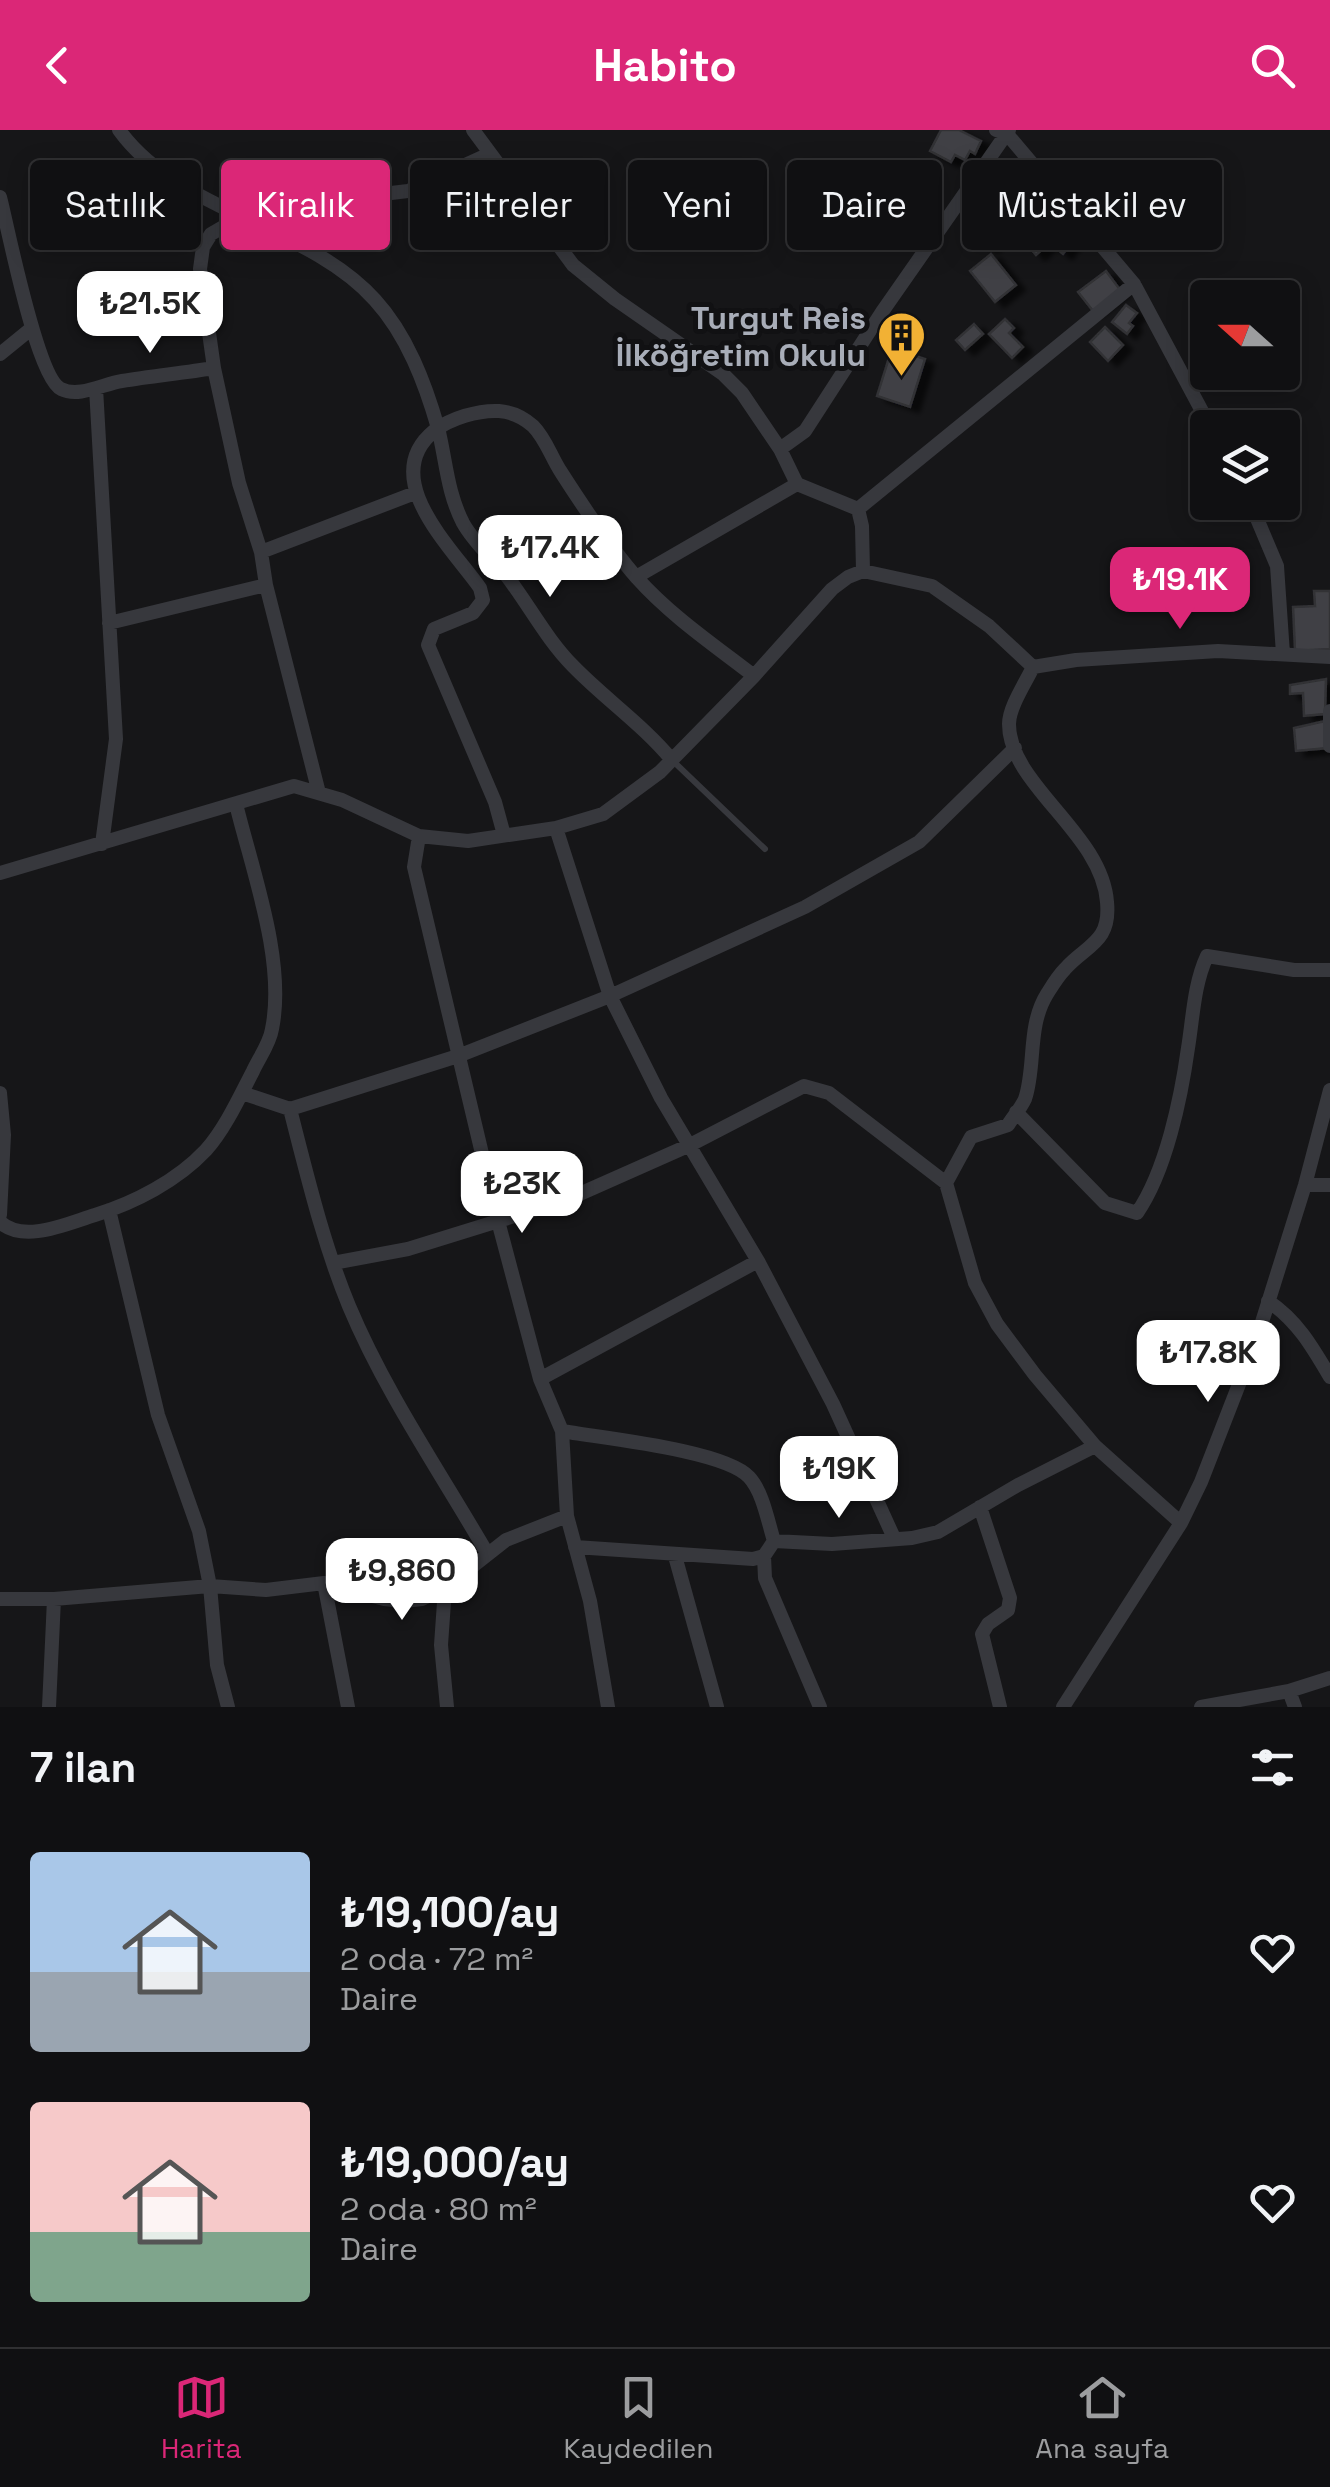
<!DOCTYPE html>
<html lang="tr">
<meta charset="utf-8">
<style>
body{margin:0;font-family:"Space Grotesk",sans-serif;background:#19191b;color:#f1f3f6;height:100vh;display:flex;flex-direction:column;font-size:38px;white-space:nowrap}
*{box-sizing:border-box;margin:0}
p{font-size:32px;color:#9c9d9f}
.icon{flex:none;width:55px;height:55px;fill:none;stroke:currentColor;stroke-width:2;stroke-linecap:round;stroke-linejoin:round}
.map{position:relative;height:1577px;overflow:hidden}
.side{display:flex;flex-direction:column;background:#101012;flex:1}
.side>*{flex:none}
.banner{position:absolute;left:30px;top:30px;width:1270px;height:90px;display:flex;gap:20px}
.needle{width:65px;rotate:291deg}
.tools{position:absolute;left:1190px;top:150px;display:grid;gap:20px}
.tools a{display:grid;place-items:center;width:110px;height:110px;border-radius:10px;background:#101012;box-shadow:0 5px 25px #0003,0 0 0 2px #303032;font-size:50px}
.price{position:absolute;translate:-50% -85px;padding:0 22px;border-radius:20px;background:#fff;color:#222;font-size:32px;line-height:65px;filter:drop-shadow(0 2px 5px #0008)}
.price::after{content:'';position:absolute;left:50%;top:60px;width:30px;height:22px;margin-left:-15px;background:inherit;clip-path:polygon(0 0,100% 0,50% 100%)}
.price.current{background:#db2777;color:#fff}
ul{padding:0;list-style:none}
li{display:flex;align-items:center;gap:30px;height:250px;padding:0 30px}
li span{display:grid;place-items:center;flex:none;width:280px;height:200px;border-radius:10px;color:#555}
li>.icon{margin-inline-start:auto}
span .icon{width:120px;height:120px;fill:#fffc;stroke-width:1}
li b{font-size:42px}
h2{display:flex;justify-content:space-between;align-items:center;height:120px;padding:0 30px;font-size:42px}
.chip{padding:0 35px;border-radius:10px;background:#101012;box-shadow:0 5px 25px #0003,0 0 0 2px #303032;font-size:35px;line-height:90px}
.chip.current{background:#db2777;color:#fff}
header{display:flex;justify-content:space-between;align-items:center;height:130px;padding:0 30px;background:#db2777;color:#fff;font-size:45px;font-weight:700}
.menu{display:flex;justify-content:space-around;align-items:center;height:140px;border-top:2px solid #303032;background:#101012;font-size:28px;color:#9c9d9f}
.menu a{display:grid;justify-items:center;gap:5px}
.menu .current{color:#db2777}
.map>svg:first-child{display:block}
</style>
<header><svg class="icon" aria-label="back" viewBox="0 0 24 24"><path d="M15 5l-7 7 7 7"/></svg>Habito<svg class="icon" aria-label="search" viewBox="0 0 24 24"><circle cx="10" cy="10" r="6"/><path d="M15 15l6 6"/></svg></header>
<div class="map">
<svg width="1330" height="1577" viewBox="0 0 1330 1577">
<defs>
<filter id="shadow"><feDropShadow dx="9" dy="5" stdDeviation="2.5" flood-color="#0009"/></filter>
</defs>
<rect width="100%" height="100%" fill="#161618"/>
<path fill="#404145" stroke="#303034" stroke-width="2.5" filter="url(#shadow)" d="M941 0H959L981 11 975 24 970 21 965 30 955 25 951 32 930 21Z
M990 70 1011 84 989 118 970 106Z
M1060 80 1083 98 1063 124 1051 114 1056 107 1046 98Z
M1041 95 1054 109 1036 125 1023 110Z
M991 124 1016 155 995 172 970 141Z
M1106 141 1121 161 1093 181 1078 162Z
M1126 175 1137 183 1129 193 1133 196 1127 204 1112 192Z
M1005 189 1014 198 1009 203 1023 217 1012 228 989 204Z
M974 194 983 204 965 220 956 210Z
M1105 197 1123 215 1108 231 1090 212Z
M892 218 925 229 910 277 877 266Z
M1314 461H1330V519L1295 521 1293 477 1315 476Z
M1326 549 1325 584 1304 586 1303 563 1290 564V555Z
M1325 591 1328 618 1296 621 1294 598Z"/>
<g fill="none" stroke-linecap="round" stroke-linejoin="round">
<path stroke="#37383d" stroke-width="6" d="M672 630 765 719"/>
<path stroke="#37383d" stroke-width="14" d="M119 0C179 83 308 95 375 170 407 205 425 253 438 298 446 330 447 362 463 393 474 413 492 428 506 445 529 475 547 510 573 536 605 569 642 594 672 630
M996 0 1007 4 1134 154 1211 298
M0 67C8 98 37 248 61 259 79 268 103 254 122 251 152 246 184 243 214 238
M0 224 32 198
M96 258 116 609 102 714
M780 319 805 301 882 182 1009 0
M1250 372 1277 436 1283 524
M858 379 1134 154
M261 422 415 363
M863 441 932 456 989 496 1033 537C1026 552 1009 577 1009 594 1009 655 1102 703 1107 772 1111 813 1086 815 1065 839 1058 846 1052 856 1047 864 1027 896 1036 937 1025 969 1021 978 1013 987 1008 995L971 1007 946 1053
M636 447 797 354
M109 493 266 455
M1033 537 1076 530 1218 521 1330 527
M1330 581V616
M319 663 266 455 261 422 239 353 214 238 200 139 203 117 211 104 242 86 307 73 408 61 489 24
M556 698 610 866 661 968 758 1131 833 1274 894 1408
M504 705 495 672 428 515 434 499 473 483 483 470 480 458C452 418 377 348 434 301 451 288 478 280 499 281 512 282 524 288 533 296 546 309 551 327 561 342 584 378 609 416 637 448 671 486 714 515 754 546
M419 706 414 737 498 1091 540 1249 562 1301 567 1386 590 1471 608 1577
M0 743 294 656 342 670 419 706 468 711 556 698 603 684 660 642 754 546 832 459 848 447 863 441 862 396 858 379 797 354 780 319 742 263 723 244 615 169 573 135 473 0
M0 963 4 1005 0 1085
M242 963 290 979 458 926 610 866 805 777 919 712 1015 618
M290 979C307 1045 323 1113 349 1176 385 1262 440 1342 487 1423
M1016 982 1105 1073 1137 1083C1166 1041 1181 968 1188 918 1193 887 1194 854 1207 826L1294 840H1330
M1305 1055H1330
M109 1080 158 1285 199 1401 210 1456 266 1460 324 1453 384 1469 404 1471 422 1469 445 1458 506 1410 567 1386
M0 1092C24 1114 68 1093 95 1085 134 1073 177 1051 206 1020 225 999 240 966 253 941 259 928 270 913 272 899 286 831 252 740 236 674
M333 1133 408 1119 566 1070 690 1015 804 956 829 963 946 1053 975 1153 997 1194 1035 1245 1095 1316 1181 1393
M1268 1171C1297 1190 1313 1218 1330 1247
M540 1249 758 1131
M562 1301C601 1308 724 1320 749 1347 763 1362 768 1392 774 1411
M980 1377 1010 1468 1008 1480 988 1494 982 1504 1000 1577
M575 1417 753 1429 764 1426 774 1411 832 1414 912 1408 938 1402 1018 1355 1095 1316
M675 1426 717 1577
M764 1426 765 1448 820 1577
M324 1453 348 1577
M445 1458 441 1515 447 1577
M0 1469H54L210 1456 217 1535 228 1577
M1289 1561 1295 1577
M49 1577 54 1469
M1063 1577 1181 1393 1201 1352 1257 1208 1305 1055 1330 960
M1201 1577 1289 1561 1330 1548"/>
</g>
<defs>
<symbol id="building-pin" viewBox="-11 -11 22 30"><path d="M0 17L-7.5 6A9.5 9.5 0 1 1 7.5 6Z" fill="#f2b134" stroke="#111113"/><path d="M-4-6H4V6H1V3H-1V6H-4ZM-2.5-4.3h1.7v1.8h-1.7ZM.8-4.3h1.7v1.8H.8ZM-2.5-1h1.7V.8h-1.7ZM.8-1h1.7V.8H.8Z" fill="#111"/></symbol>
</defs>
<g fill-rule="evenodd">
<use href="#building-pin" x="874" y="178" width="55" height="75"/>
</g>
<g text-anchor="middle" stroke-width="10" stroke-linejoin="round" paint-order="stroke">
<g font-size="32" font-weight="bold" fill="#a8adb8" stroke="#111113" text-anchor="end">
<text x="866" y="199">Turgut Reis<tspan x="866" dy="37">İlköğretim Okulu</tspan></text>
</g>
</g>
</svg>
<div class="tools">
<a><svg class="needle" viewBox="-14 -14 28 28"><path d="M0-13l5 13h-10z" fill="#e53935"/><path d="M0 13l5-13h-10z" fill="#9c9d9f"/></svg></a>
<a><svg class="icon" aria-label="layers" viewBox="0 0 24 24"><path d="M12 4l9 5-9 5-9-5zM3 14l9 5 9-5"/></svg></a>
</div>
<b class="price" style="left:150px;top:226px">₺21.5K</b>
<b class="price" style="left:550px;top:470px">₺17.4K</b>
<b class="price current" style="left:1180px;top:502px">₺19.1K</b>
<b class="price" style="left:522px;top:1106px">₺23K</b>
<b class="price" style="left:1208px;top:1275px">₺17.8K</b>
<b class="price" style="left:839px;top:1391px">₺19K</b>
<b class="price" style="left:402px;top:1493px">₺9,860</b>
<div class="banner">
<a class="chip">Satılık</a>
<a class="chip current">Kiralık</a>
<a class="chip">Filtreler</a>
<a class="chip">Yeni</a>
<a class="chip">Daire</a>
<a class="chip">Müstakil ev</a>
</div>
</div>
<section class="side">
<h2>7 ilan<svg class="icon" aria-label="filters" viewBox="0 0 24 24"><path d="M4 7h16M4 17h16"/><circle cx="9" cy="7" r="2"/><circle cx="15" cy="17" r="2"/></svg></h2>
<ul>
<li><span style="background:linear-gradient(#a9c7e8 60%,#9aa5b1 0)"><svg class="icon" aria-label="home" viewBox="0 0 24 24"><path d="M3 11l9-7 9 7M6 9v11h12V9"/></svg></span><div><b>₺19,100/ay</b><p>2 oda · 72 m²</p><p>Daire</p></div><svg class="icon" aria-label="heart" viewBox="0 0 24 24"><path d="M12 20l-8-8c-3-5 5-10 8-4 3-6 11-1 8 4z"/></svg></li>
<li><span style="background:linear-gradient(#f6c9c9 65%,#7fa58c 0)"><svg class="icon" aria-label="home" viewBox="0 0 24 24"><path d="M3 11l9-7 9 7M6 9v11h12V9"/></svg></span><div><b>₺19,000/ay</b><p>2 oda · 80 m²</p><p>Daire</p></div><svg class="icon" aria-label="heart" viewBox="0 0 24 24"><path d="M12 20l-8-8c-3-5 5-10 8-4 3-6 11-1 8 4z"/></svg></li>
</ul>
</section>
<nav class="menu">
<a class="current"><svg class="icon" aria-label="map" viewBox="0 0 24 24"><path d="M3 6l6-2 6 2 6-2v14l-6 2-6-2-6 2zM9 4v14M15 6v14"/></svg>Harita</a>
<a><svg class="icon" aria-label="saved" viewBox="0 0 24 24"><path d="M7 4h10v16l-5-4-5 4z"/></svg>Kaydedilen</a>
<a><svg class="icon" aria-label="home" viewBox="0 0 24 24"><path d="M3 11l9-7 9 7M6 9v11h12V9"/></svg>Ana sayfa</a>
</nav>
